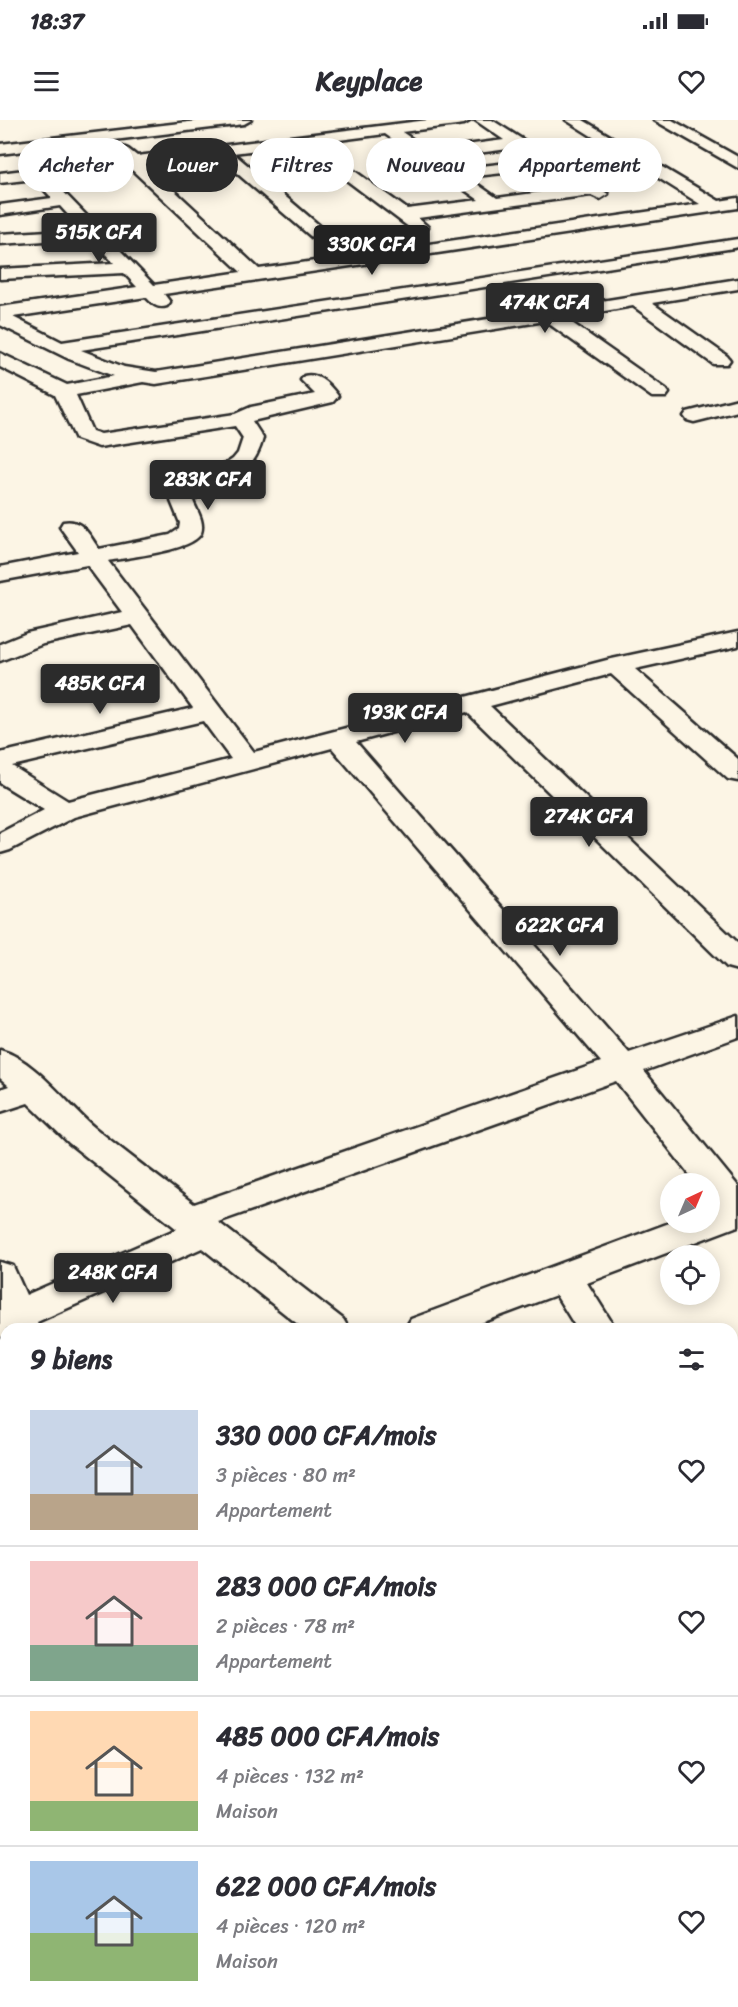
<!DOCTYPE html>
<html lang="fr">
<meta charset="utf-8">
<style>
body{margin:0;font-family:Sriracha,sans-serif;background:#f2f2f3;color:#2b2b33;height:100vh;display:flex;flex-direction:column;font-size:22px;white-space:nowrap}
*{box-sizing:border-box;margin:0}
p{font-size:20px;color:#7c7c81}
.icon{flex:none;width:33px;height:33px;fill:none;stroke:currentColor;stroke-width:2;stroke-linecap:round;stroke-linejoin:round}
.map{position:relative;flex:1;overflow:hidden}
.panel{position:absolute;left:0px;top:1203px;width:738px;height:684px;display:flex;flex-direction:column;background:#fff;border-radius:18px 18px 0 0;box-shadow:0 3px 15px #0003}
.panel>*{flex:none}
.guide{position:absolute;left:18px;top:18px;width:702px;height:54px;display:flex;gap:12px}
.needle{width:39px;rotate:44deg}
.fabs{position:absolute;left:660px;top:1053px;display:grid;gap:12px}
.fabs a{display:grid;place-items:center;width:60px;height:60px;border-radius:50%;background:#fff;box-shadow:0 3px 15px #0003;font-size:30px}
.price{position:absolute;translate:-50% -51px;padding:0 14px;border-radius:6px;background:#2b2b2b;color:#fff;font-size:20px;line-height:39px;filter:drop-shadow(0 2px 3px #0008)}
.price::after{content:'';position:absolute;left:50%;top:36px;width:18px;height:14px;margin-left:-9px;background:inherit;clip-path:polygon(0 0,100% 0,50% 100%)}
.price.on{background:#222;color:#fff}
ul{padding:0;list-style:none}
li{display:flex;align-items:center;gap:18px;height:150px;padding:0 30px}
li+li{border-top:2px solid #e1e1e2}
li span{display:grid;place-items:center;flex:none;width:168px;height:120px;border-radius:0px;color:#555}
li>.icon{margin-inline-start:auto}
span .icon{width:72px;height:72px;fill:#fffc;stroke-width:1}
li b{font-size:26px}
h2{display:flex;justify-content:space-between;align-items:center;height:72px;padding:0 30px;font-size:26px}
.pill{padding:0 21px;border-radius:27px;background:#fff;box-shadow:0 3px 15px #0003;font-size:21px;line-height:54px}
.pill.on{background:#2b2b2b;color:#fff}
.status{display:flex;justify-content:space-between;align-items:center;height:42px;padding:0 30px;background:#fff;direction:ltr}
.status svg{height:16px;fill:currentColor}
header{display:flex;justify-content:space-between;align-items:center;height:78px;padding:0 30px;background:#fff;font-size:27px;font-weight:700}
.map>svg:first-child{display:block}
</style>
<div class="status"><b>18:37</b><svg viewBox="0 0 49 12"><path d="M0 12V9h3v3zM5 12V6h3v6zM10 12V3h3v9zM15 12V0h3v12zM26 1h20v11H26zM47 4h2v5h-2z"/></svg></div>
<header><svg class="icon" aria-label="menu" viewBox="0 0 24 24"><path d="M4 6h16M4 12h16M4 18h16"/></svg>Keyplace<svg class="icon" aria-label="heart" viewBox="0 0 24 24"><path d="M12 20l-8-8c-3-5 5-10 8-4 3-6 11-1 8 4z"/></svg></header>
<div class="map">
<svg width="738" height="1887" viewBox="0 0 738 1887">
<rect width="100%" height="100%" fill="#fcf5e5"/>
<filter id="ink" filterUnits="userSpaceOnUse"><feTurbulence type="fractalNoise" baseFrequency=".0167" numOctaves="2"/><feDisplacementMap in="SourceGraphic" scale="12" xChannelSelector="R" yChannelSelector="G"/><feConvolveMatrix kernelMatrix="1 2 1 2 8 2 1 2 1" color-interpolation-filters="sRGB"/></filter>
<g filter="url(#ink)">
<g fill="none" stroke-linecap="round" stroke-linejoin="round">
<defs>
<path id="minor" d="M206 0H251L244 4 0 34V24Z
M428 0H471L464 4 402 12 428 30 504 20 475 0H492L608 74 600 79 591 75 418 98 428 107 420 112 414 111 337 53 267 61 354 135 700 84 566 0H583L719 81 738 78V88L164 174 170 182 167 186C157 189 153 184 146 177L13 197 62 222 738 119V127L734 128 81 230 124 247 156 252 532 192 530 188 532 184 539 182 552 189 738 159V169L652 183 727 236 730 240 727 244H713L633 186 565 198 666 269 669 273 666 277H652L545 201 156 264 143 262 76 275 92 311 101 314 235 294 251 287 315 274 301 260 304 256C318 252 330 265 338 276L333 282 252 301 263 318C250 367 218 352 193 381 197 391 205 402 201 413 193 431 128 437 108 441L254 632 607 540 738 512V526L635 549 738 639V661L728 659 611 554 490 586 738 823V850L727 847 467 592 356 622 629 933 738 896V917L644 951 738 1066V1106L587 1163 616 1209H577L556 1175 465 1209H405L411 1199 672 1102H710V1089L715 1087 710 1080V1064H697L616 961 218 1102 343 1199 349 1209H304L202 1128 37 1202 40 1209H6V1216L0 1217V1142L13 1146 26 1175 177 1109 69 1023 28 983 0 992V969L9 966 0 958V930C36 940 67 985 95 1008 127 1034 161 1059 194 1084L601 942 332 628 74 697 10 730 0 733V713L44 690 0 663V633L193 588 132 505 43 524 0 541V524L27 513 122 492 87 445 0 461V447L78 432 60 407 63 402C82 398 89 415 99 429L170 415 179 409 180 403 171 381C186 359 212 354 233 339L238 333 243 318 235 306 99 327 76 319 55 275 0 247V233L67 265 114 256 69 239 0 205V187L137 167 124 153 0 159V149L114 143 90 118 0 124V114L81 109 60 86 0 95V85L52 78 34 59 0 63V53L121 38 115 32 123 27 128 29 137 36ZM385 14 479 80 407 89 316 23ZM299 25 326 45 257 53 233 33ZM516 28 535 40 455 49 439 38ZM217 36 336 138 259 149 146 44ZM129 47 241 152 154 165 49 57ZM548 48 578 67 497 78 467 57ZM203 601 231 639 68 681 12 646Z
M654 0H672L738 37V48Z
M738 279V291L694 302 687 300 684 296 687 292Z
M732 1407 738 1409V1453L732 1451Z
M732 1457 738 1460V1507L732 1505Z
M738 1821V1871L732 1873V1823Z
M594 1881H661L658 1887H591Z"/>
</defs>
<use href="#minor" stroke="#2b2b2b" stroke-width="5"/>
<use href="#minor" fill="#fcf5e5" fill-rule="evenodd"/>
</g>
</g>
</svg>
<div class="fabs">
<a><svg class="needle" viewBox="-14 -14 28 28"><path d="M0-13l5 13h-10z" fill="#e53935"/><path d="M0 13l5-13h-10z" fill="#7c7c81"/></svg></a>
<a><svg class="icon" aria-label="locate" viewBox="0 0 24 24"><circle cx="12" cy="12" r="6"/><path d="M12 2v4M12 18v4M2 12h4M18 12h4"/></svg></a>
</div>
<b class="price" style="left:99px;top:144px">515K CFA</b>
<b class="price on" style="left:372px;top:156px">330K CFA</b>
<b class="price" style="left:545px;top:214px">474K CFA</b>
<b class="price" style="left:208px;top:391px">283K CFA</b>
<b class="price" style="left:100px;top:595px">485K CFA</b>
<b class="price" style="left:405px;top:624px">193K CFA</b>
<b class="price" style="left:589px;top:728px">274K CFA</b>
<b class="price" style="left:560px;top:837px">622K CFA</b>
<b class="price" style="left:113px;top:1184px">248K CFA</b>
<div class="guide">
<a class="pill">Acheter</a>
<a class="pill on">Louer</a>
<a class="pill">Filtres</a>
<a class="pill">Nouveau</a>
<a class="pill">Appartement</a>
</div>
<section class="panel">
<h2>9 biens<svg class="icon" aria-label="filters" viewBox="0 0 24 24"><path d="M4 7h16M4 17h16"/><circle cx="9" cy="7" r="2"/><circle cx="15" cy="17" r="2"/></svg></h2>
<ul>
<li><span style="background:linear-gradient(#c9d6e8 70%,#b9a48a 0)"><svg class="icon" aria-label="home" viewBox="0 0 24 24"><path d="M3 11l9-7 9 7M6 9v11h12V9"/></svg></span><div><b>330 000 CFA/mois</b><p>3 pièces · 80 m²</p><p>Appartement</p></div><svg class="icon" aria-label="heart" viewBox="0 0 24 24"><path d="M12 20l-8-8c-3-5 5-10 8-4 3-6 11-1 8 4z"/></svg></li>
<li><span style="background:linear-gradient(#f6c9c9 70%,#7fa58c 0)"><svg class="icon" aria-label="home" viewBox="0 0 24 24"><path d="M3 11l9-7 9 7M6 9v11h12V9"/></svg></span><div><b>283 000 CFA/mois</b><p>2 pièces · 78 m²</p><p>Appartement</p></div><svg class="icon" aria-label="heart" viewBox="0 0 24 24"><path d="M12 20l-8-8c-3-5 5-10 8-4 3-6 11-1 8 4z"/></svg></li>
<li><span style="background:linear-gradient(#ffd9b3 75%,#8fb573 0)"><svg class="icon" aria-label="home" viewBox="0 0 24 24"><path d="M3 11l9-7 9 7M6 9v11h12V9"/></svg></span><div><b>485 000 CFA/mois</b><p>4 pièces · 132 m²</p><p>Maison</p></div><svg class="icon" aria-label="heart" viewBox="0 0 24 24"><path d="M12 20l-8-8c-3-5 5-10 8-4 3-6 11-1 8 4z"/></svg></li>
<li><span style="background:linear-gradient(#a9c7e8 60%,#8fb573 0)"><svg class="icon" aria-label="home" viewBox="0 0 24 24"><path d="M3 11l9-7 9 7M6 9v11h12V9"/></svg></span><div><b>622 000 CFA/mois</b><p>4 pièces · 120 m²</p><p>Maison</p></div><svg class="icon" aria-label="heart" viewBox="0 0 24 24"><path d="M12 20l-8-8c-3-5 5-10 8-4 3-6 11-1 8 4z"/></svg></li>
</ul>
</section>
</div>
